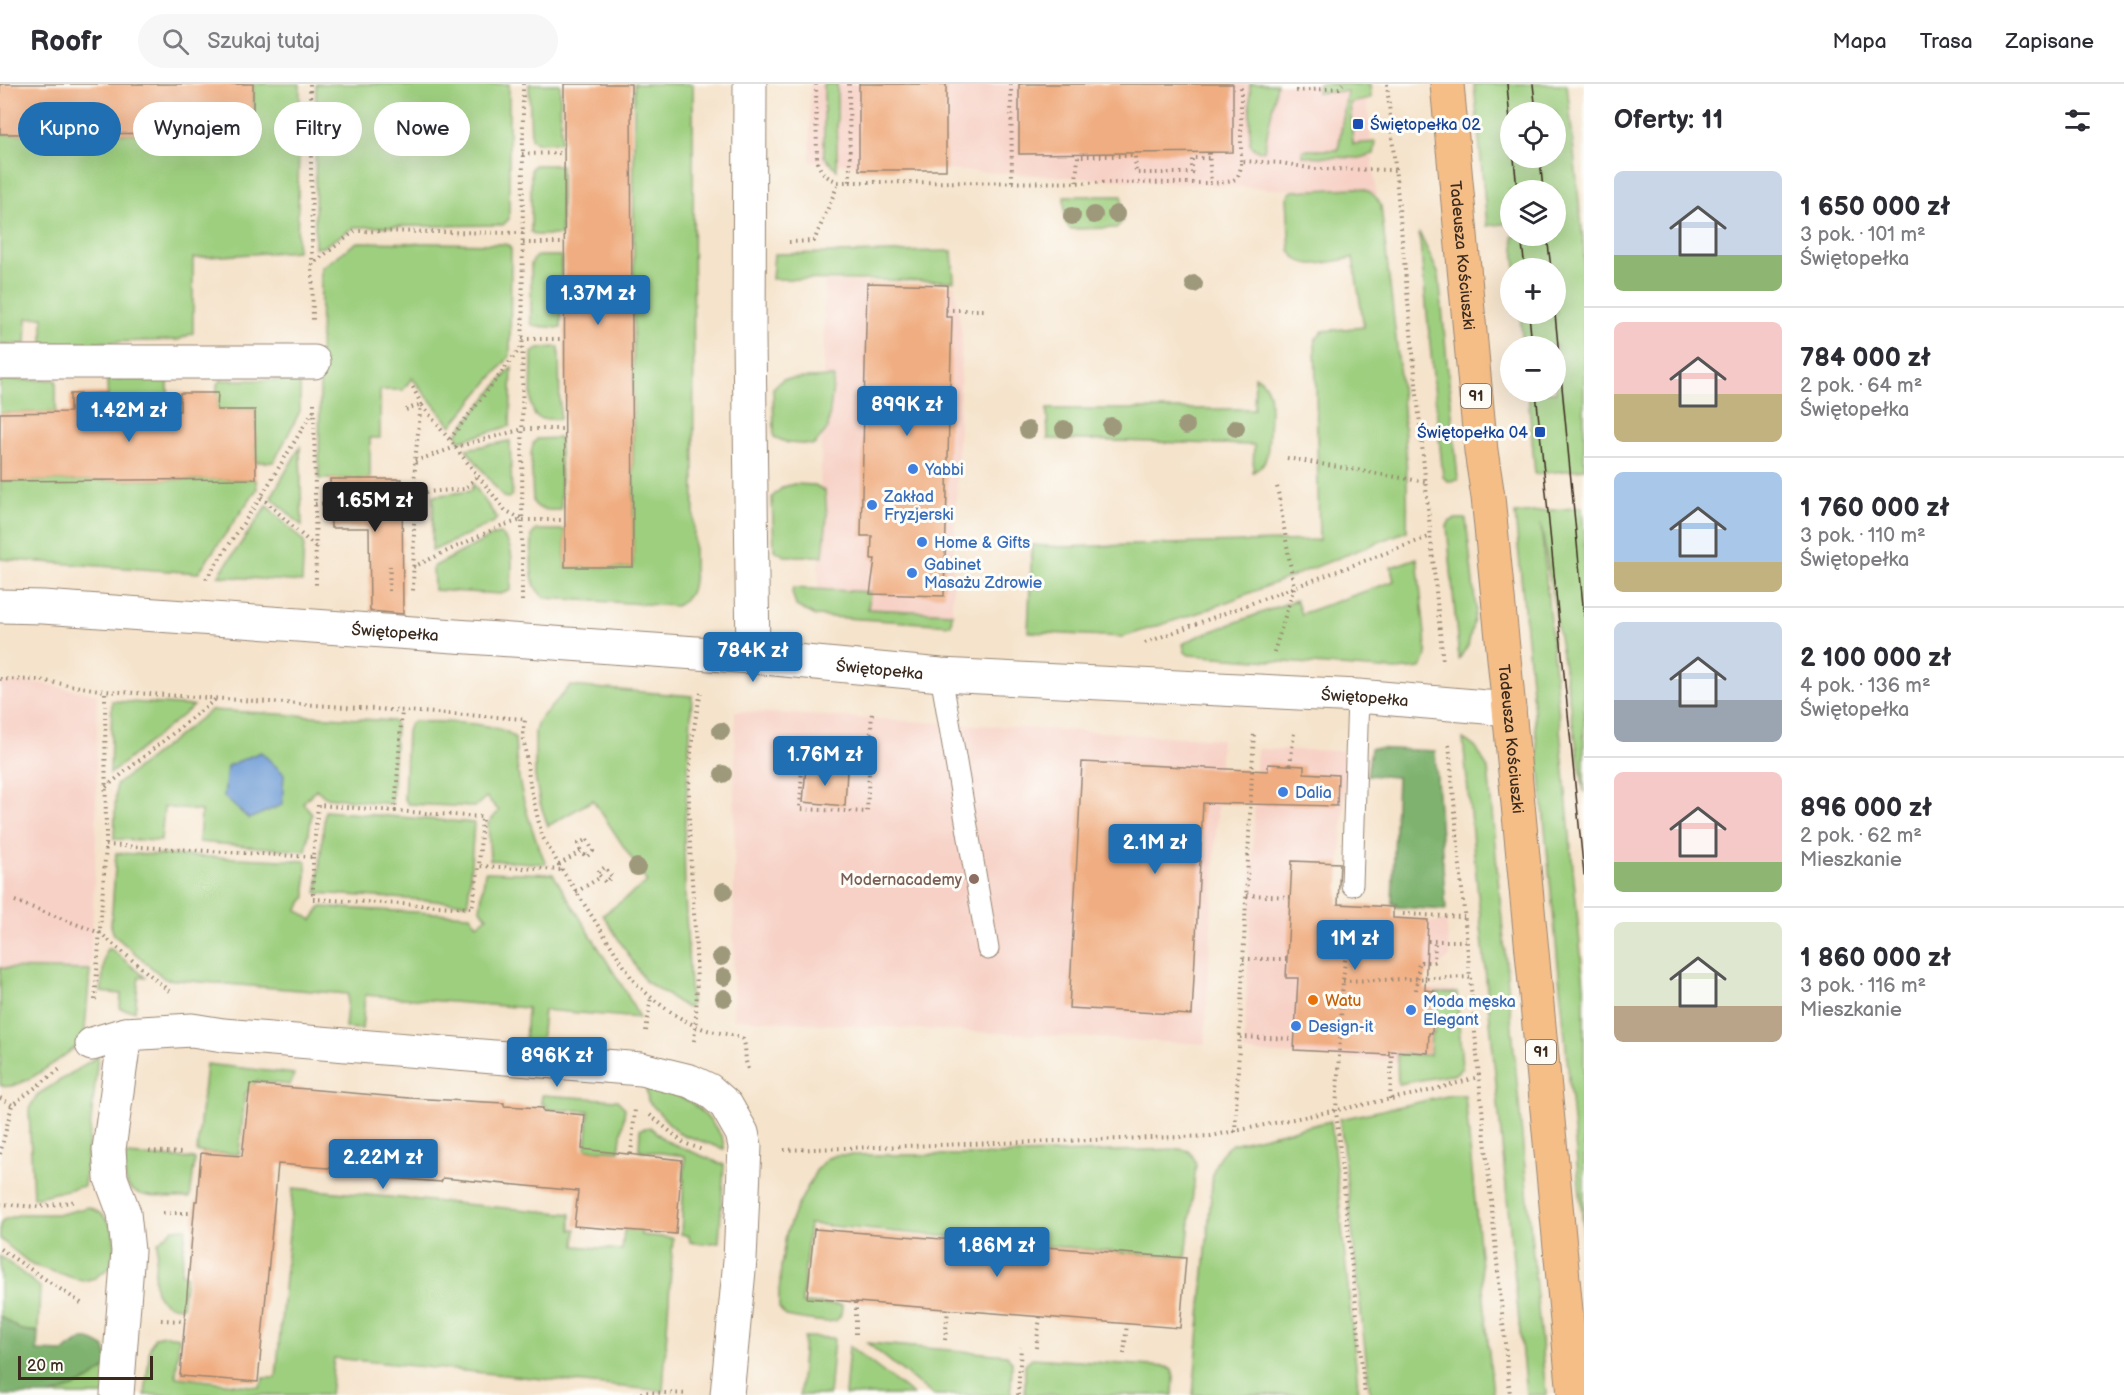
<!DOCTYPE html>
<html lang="pl">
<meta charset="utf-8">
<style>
body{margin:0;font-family:"Balsamiq Sans",sans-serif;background:#f7f7f7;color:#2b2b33;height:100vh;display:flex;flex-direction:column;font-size:22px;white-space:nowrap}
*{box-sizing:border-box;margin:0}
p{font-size:20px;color:#7c7c81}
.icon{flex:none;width:33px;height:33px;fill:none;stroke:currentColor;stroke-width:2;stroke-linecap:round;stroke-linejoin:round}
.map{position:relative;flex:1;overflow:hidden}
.sheet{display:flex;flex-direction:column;background:#fff;width:540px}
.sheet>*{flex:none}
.banner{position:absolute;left:18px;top:18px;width:570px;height:54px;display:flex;gap:12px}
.controls{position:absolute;left:1500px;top:18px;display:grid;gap:12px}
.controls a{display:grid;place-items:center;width:66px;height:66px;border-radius:50%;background:#fff;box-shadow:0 6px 24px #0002;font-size:30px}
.scale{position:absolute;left:18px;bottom:15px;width:135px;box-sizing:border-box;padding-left:6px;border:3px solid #3b2a1e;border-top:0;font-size:16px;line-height:21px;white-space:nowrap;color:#3b2a1e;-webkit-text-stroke:4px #fdfcf7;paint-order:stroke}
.price{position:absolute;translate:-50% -51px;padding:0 14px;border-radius:6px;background:#1f6fb2;color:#fff;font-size:20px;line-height:39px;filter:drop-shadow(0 2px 3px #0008)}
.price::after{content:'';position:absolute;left:50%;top:36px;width:18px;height:14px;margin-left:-9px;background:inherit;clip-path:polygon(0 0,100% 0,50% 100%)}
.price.current{background:#222;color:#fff}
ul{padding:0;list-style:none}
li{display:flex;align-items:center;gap:18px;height:150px;padding:0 30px}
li+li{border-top:2px solid #e1e1e2}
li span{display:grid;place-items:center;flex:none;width:168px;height:120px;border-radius:9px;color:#555}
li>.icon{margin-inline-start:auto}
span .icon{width:72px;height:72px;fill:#fffc;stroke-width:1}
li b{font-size:26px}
h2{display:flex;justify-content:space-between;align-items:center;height:72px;padding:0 30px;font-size:26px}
.tag{padding:0 21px;border-radius:27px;background:#fff;box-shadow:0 6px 24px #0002;font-size:21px;line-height:54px}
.tag.current{background:#1f6fb2;color:#fff}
header{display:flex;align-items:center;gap:36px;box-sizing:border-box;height:84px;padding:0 30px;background:#fff;border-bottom:2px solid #e1e1e2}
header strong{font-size:28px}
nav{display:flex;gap:33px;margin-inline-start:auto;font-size:21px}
.search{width:420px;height:54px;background:#f7f7f7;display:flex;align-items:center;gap:15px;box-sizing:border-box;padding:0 21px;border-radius:33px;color:#7c7c81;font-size:22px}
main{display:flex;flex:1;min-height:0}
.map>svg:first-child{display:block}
</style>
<header>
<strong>Roofr</strong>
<div class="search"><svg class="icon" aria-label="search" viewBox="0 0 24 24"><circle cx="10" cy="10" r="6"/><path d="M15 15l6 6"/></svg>Szukaj tutaj</div>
<nav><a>Mapa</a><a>Trasa</a><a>Zapisane</a></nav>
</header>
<main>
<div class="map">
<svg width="1584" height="1311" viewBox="0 0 1584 1311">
<rect width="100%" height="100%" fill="#fdfcf7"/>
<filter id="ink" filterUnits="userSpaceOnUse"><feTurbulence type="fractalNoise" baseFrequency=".0167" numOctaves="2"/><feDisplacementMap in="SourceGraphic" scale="12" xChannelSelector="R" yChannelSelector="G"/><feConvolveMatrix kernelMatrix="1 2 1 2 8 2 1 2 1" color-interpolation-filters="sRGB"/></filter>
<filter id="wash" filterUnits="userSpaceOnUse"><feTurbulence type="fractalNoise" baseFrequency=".008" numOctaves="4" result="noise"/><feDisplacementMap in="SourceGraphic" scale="24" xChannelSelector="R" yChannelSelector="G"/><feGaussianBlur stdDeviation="1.35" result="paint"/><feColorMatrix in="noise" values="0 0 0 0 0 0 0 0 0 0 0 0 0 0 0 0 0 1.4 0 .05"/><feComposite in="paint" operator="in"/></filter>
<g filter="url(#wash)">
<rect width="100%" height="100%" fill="#f5e3cb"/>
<path fill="#f7d1c6" d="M810 0H1365L1376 111 810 78Z
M825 198 954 201 962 250 952 529 868 525 818 511Z
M0 599H39L97 610 96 753 90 886 0 884Z
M735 627 1221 655 1205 960 733 935Z
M1257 665 1347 667 1338 823 1391 904 1455 906 1460 981 1244 968Z
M1393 833 1428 836V838H1446L1450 873 1427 891 1358 888Z"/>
<path fill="#9ecf7f" stroke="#6c7c4e" stroke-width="1.5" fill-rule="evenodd" d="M253 0H300L297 167 193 174V249L178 256 43 260V233L27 234 26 260H0V50L253 49Z
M316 0H403L404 2 509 0V135L503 141 354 143 323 163 315 164Z
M529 0H560L561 58 538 59 531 55Z
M634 0H693L694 486C693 503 692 514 676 522L546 514C526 504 532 471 532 451L536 446H565V483H633Z
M824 0H837V86L824 72Z
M1250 0H1277L1264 67 1256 66 1250 60Z
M1319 0H1370L1371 15 1350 19 1353 60 1376 58 1374 70 1359 74 1303 72V66H1338L1347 7 1317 9Z
M1474 0H1567L1584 166V385L1535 390 1528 308H1556V262H1523L1520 230H1556V184H1516L1513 152H1556V106H1510V139L1487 142ZM1510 28H1556V74H1510Z
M534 81H561V151H536L531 148V85Z
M1356 104C1369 105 1376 111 1381 122 1392 230 1410 339 1407 447L1204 527 1123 553 1028 548 1032 461 1061 463 1319 456 1315 256 1323 247 1364 243 1353 174C1332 176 1303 190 1290 167L1287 114 1289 110 1293 107Z
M1064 112H1122L1123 137 1116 144 1070 145 1065 138Z
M1419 148 1439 191 1458 396 1448 397 1443 393Z
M357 158 503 160 508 161 511 165 510 272 451 342 412 294 403 306H380V354H370V395H319L321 184Z
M952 167 954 197 772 195 774 170Z
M538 172H561V244L533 242 531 238V180L535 173Z
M559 263 560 335H542L535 332 531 321 532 269 539 264Z
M512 283 510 342 459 357 457 349Z
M1255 292C1262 296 1267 302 1269 310 1271 319 1269 365 1266 374 1264 380 1259 385 1253 388L1254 361 1048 355 1047 325H1254Z
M834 293 828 344 814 361 788 359 774 353 773 304 783 295Z
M107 295H168V327H108Z
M0 296H56V328L0 329Z
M221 296H289L300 299V327L274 378H256L255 326H217V300Z
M560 354 561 426C550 426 539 428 533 418L531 370 533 360 537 355Z
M510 357 512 411 508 414 503 413 466 365Z
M300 363 302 442 271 413Z
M256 395 257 405 198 489 0 475V397Z
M473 400 497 434 494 438 432 467 433 412 471 407Z
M794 400 815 401 825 407 827 432 823 472H785L774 466 772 413 783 403Z
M267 422 304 458 302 498 218 492Z
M1582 423 1584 448V709L1541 440 1584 903V1152L1515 430Z
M1455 435H1466L1476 526 1468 562 1459 575 1447 442 1450 437Z
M500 450C517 461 511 489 511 506L501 510 434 506 433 483 494 451Z
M1417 474 1427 570 1421 584 1396 586 1189 571 1185 568 1183 560 1196 553 1296 516 1301 530 1394 497 1391 483Z
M793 504 870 508 868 525 952 529 951 541 815 532 796 522 792 508Z
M570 602 692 612 684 755 685 813 691 922 687 924 645 897 603 831 647 798 593 716 548 742 540 719 535 693V648L538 637Z
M112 617 194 622 110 690Z
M211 626 393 637 396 641 392 718 390 720 325 713 316 705 303 719 312 729 306 767 199 758 201 727 164 723 161 757 114 755 116 701Z
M414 637C439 639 499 636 515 654 516 700 528 738 546 780L490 776 488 739 499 727 486 713 475 723 408 720 404 714 407 647 410 640Z
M1463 655 1476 663 1488 685 1546 1311H1526Z
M325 727 474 739 468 819 317 809Z
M116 769 306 777V813L297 826 312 836 321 823 470 831 477 841 487 833 480 825 485 788 553 790 626 908 639 934 544 926 541 960 525 958 527 924 365 911 362 945 345 944 348 910 165 895 114 851 111 842Z
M107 865H111L145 893H139L135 927 120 925 121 910 101 908 105 869Z
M0 884 90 886 84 957C68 968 17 1011 0 1001Z
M1436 909H1457L1462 984 1455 990 1398 1000 1397 970 1430 971 1431 950H1434Z
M98 972 84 1102 33 1114 29 1025 37 1011Z
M206 980 294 990 290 1001 257 997 245 1010 239 1070 197 1068Z
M646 1004C677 1008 693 1015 712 1039 718 1047 725 1055 724 1065L678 1049 648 1017Z
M542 1011 617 1016 625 1024 619 1067 586 1065 589 1027 546 1025V1021L541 1020Z
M1452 1011H1465L1493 1311H1370L1340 1035Z
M1331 1037 1359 1311H1193L1213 1089C1216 1076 1221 1068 1232 1060Z
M650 1043 666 1057 724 1081 719 1158 703 1160 690 1158 689 1152 681 1150 685 1072 639 1066 640 1045Z
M1179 1065 1189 1067 1194 1074 1196 1081 1186 1174 809 1140 802 1219 842 1221C842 1226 841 1232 838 1235 831 1242 796 1234 786 1232L779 1224V1209L781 1183 786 1150 794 1129 817 1085 826 1075 836 1071H990Z
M125 1071 195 1075 190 1114C173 1113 135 1117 127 1100 123 1092 125 1079 125 1071Z
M293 1104 571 1130V1146L576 1145 575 1162 622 1166 624 1146 641 1147V1151L673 1154 663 1307 334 1274 330 1311H145L150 1263 155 1253 164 1251 179 1253 176 1293 259 1303 264 1294H276Z
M89 1123 103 1131 113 1145 115 1163 110 1183 95 1194 83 1197 32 1181 0 1155V1141L3 1136 21 1130H61Z
M186 1144 181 1189 186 1191 182 1223C143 1222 156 1186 158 1158L173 1145Z
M0 1172 40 1203 38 1248 21 1246 0 1232Z
M804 1253 834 1254 829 1311H800Z
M867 1259 1007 1271 1012 1278 1011 1311H933Z
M849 1262 913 1311H845Z
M1032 1274 1167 1283 1172 1286 1174 1293 1173 1311H1025V1280Z
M110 1281 109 1311H49L69 1305Z"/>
<path fill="#7eb26e" stroke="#5c6e46" stroke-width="1.5" d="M1371 664 1435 667 1446 826 1396 823V820H1392L1397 693 1367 691Z
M0 1232 21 1246 38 1248 37 1267 64 1268C83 1254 85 1251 105 1264L110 1281C94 1294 69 1309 47 1311 32 1311 15 1311 0 1311Z"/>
<path fill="#6e9cd6" stroke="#54637a" stroke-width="1.5" d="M261 668 284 690 282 721 249 735 224 713 227 682Z"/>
<g id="blocks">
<path fill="#f0ad81" d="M0 0H253V49L0 50Z
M564 0H631L633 483H565Z
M859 0H946V86H859Z
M1019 0H1233V68L1019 70Z
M867 199 947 201 946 233H952L944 512 870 510 875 475H871L872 452H861Z
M107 309 108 327H180V309H218L217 326H255L256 395 0 397V329L70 328V310Z
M330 395H402L403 530 370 527 369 444H331Z
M1082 678 1268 687V680L1304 682V689L1338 691 1337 722 1203 719 1192 931 1069 924Z
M806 683 847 687 845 722 803 718Z
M1292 777 1340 779 1338 820 1393 823V834L1428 836 1425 906 1434 907 1432 949H1429L1428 969 1389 967V971L1294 966 1298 894H1286Z
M250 1000 409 1014 504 1019V1022L543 1024V1027L585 1031 582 1065 682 1076 676 1150 574 1142 578 1107 443 1094 441 1098 377 1093 378 1088 278 1080 258 1298 180 1292 195 1117H197L201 1069 242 1072Z
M814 1145 1186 1174 1180 1244 807 1214Z"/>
</g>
</g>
<g filter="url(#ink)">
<use href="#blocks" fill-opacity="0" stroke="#988674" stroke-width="1.5"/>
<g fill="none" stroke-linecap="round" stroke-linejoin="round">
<defs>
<path id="lane" d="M941 591 988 865
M1352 801 1358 612"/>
<g id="street">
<path d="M750 0 749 253 753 573"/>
<path d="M0 278H314"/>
<path id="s1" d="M0 522 43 523 753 573 941 591 1358 612 1509 625"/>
<path d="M125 950 192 946 223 951 641 985 690 997 709 1006 726 1021 742 1049 745 1062 740 1176 727 1311"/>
<path d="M92 960 125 950 109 1065 111 1094 124 1129 128 1167 117 1311"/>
</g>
<g id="primary">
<path id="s2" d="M1447 0 1481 367 1488 413 1509 625 1574 1311"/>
</g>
</defs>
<use href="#lane" stroke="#988674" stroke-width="23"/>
<use href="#street" stroke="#988674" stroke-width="35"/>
<use href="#primary" stroke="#988674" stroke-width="35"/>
<path stroke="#988674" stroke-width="4" stroke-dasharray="1.5 4.5" stroke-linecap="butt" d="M310 0 313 239
M816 0 817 78C822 90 827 94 839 98L1211 99C1230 98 1241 100 1241 77L1282 79 1314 85 1397 86
M849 0 850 98
M1011 0 1012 98
M1387 0 1443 579
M1296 7 1339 4 1343 0
M1209 69 1211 99
M522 70 564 69
M1241 77V0
M1076 98 1078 72H1135L1136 89H1192V74H1209
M789 158 814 157 839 98
M523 159H564
M311 181 355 147 523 149
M946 226H984
M522 255H564
M413 303 421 320 415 377 413 510
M314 319 316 503
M406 326 421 320 505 426 521 435
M450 355 522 262
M1287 374 1425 398
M415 377 456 363 523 345H565
M414 409 465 405 478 391
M261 413 315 463
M315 420 331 419
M413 483 501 442 522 436H565
M206 495 261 413 313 327
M389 507 390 482
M522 517 523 0
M1145 559 1431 452
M1274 568 1294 503 1277 402
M0 595 39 596 105 607
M1449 661 1479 993 1510 1311
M1290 681 1294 649
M869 684 802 680 800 725 867 728 872 626
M106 703 217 614
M395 727 482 733 479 782 562 786
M106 761 313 773 318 721 395 727 402 626
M313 773V815L472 824 479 782
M559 781 581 767 586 773 593 767 587 755 578 760 581 767
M576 808 601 793 597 789 605 783 612 793 605 798 601 793
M1247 811 1291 813
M15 817 100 849 169 907
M1403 830 1464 833
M1349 834 1343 897 1336 1027 1365 1311
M1428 857H1466
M1243 875H1287
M1343 897 1470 893
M1416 906 1419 878H1434L1435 857
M95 916 106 761 105 607 525 635 523 650 530 701 542 752 559 781 633 896C651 916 685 941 711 947 723 950 733 950 743 955 747 965 744 975 748 985
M646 947 651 913
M1240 953 1295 955
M694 957C706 842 672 724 701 609
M0 1014 12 1021
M1390 1015 1392 967
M650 1031 684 1059 703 1066
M1235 1048 1254 647
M784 1066 1211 1052 1425 1008 1479 993
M149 1067 182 1069
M0 1070 12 1021 60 985
M631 1070 635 1025
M0 1120 38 1123 77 1117
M163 1129H191
M0 1165 84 1221
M161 1236 182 1237
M856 1250V1218
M945 1256 948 1225
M1036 1264 1040 1233
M1124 1270 1127 1239
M635 1311 644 1308 687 1310
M1018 1311 1021 1263"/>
<use href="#lane" stroke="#fff" stroke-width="21"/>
<use href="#street" stroke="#fff" stroke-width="33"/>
<use href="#primary" stroke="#f6be87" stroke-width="33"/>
<path stroke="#3b2a1e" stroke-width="1.5" d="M1507 0 1510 38
M1533 0 1536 28
M1514 74 1517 106
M1540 74 1543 106
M1521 152 1525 184
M1547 152 1551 184
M1529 230 1532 262
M1555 230 1584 532
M1536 308 1584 791"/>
</g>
<g fill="#9f997c">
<circle cx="1116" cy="130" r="9"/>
<circle cx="1094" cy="131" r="9"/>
<circle cx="1072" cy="132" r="9"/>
<circle cx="1194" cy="200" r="9"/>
<circle cx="1111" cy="342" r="9"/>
<circle cx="1186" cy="342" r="9"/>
<circle cx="1236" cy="344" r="9"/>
<circle cx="1064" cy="345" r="9"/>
<circle cx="1028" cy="346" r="9"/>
<circle cx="721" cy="647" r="9"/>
<circle cx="723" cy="690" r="9"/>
<circle cx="637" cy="783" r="9"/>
<circle cx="724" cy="807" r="9"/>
<circle cx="721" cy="873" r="9"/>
<circle cx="724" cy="893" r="9"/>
<circle cx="724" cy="914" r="9"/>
</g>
</g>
<g fill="#1a4fb4" stroke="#fdfcf7" stroke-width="2">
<rect x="1352" y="34" width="12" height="12" rx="3"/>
<rect x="1534" y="342" width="12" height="12" rx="3"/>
</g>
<g fill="#3f7fe0" stroke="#fdfcf7" stroke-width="2">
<circle cx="913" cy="385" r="6"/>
<circle cx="872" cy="421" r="6"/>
<circle cx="922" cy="458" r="6"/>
<circle cx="912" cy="489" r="6"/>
<circle cx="1283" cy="708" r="6"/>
<circle cx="1411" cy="926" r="6"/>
<circle cx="1296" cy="942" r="6"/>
</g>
<circle fill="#8d6e63" stroke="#fdfcf7" stroke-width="2" cx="974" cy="795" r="6"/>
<circle fill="#e8710a" stroke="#fdfcf7" stroke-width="2" cx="1313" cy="916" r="6"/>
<g text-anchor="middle" stroke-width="6" stroke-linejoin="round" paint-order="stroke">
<g fill="#fdfcf7" stroke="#75695f" stroke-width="1.5">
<rect x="1461" y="300" width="30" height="24" rx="4.5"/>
<rect x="1526" y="956" width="30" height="24" rx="4.5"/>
</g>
<g font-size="15" font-weight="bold" fill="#3b2a1e">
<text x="1476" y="317">91</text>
<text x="1541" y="973">91</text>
</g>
<g font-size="16" fill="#164399" stroke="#fdfcf7" text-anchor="start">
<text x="1370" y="46">Świętopełka 02</text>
<text x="1528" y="354" text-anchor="end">Świętopełka 04</text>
</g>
<g font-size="16" fill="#3b2a1e" stroke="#fdfcf7">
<text dy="6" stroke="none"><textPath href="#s2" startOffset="172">Tadeusza Kościuszki</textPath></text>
<text dy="6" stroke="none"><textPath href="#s1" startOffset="396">Świętopełka</textPath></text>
<text dy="6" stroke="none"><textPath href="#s1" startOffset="882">Świętopełka</textPath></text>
<text dy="6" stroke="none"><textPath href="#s1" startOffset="1368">Świętopełka</textPath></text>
<text dy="6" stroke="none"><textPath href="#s2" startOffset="658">Tadeusza Kościuszki</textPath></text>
</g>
<g font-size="16" fill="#366cbe" stroke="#fdfcf7" text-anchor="start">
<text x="925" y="391">Yabbi</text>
<text x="884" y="418">Zakład<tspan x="884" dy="18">Fryzjerski</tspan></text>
<text x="934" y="464">Home &amp; Gifts</text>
<text x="924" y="486">Gabinet<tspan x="924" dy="18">Masażu Zdrowie</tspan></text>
<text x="1295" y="714">Dalia</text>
<text x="1423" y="923">Moda męska<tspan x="1423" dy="18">Elegant</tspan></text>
<text x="1308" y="948">Design-it</text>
</g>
<g font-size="16" fill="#785e54" stroke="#fdfcf7" text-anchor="end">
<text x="962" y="801">Modernacademy</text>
</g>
<g font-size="16" fill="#c56008" stroke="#fdfcf7" text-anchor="start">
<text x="1325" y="922">Watu</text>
</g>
</g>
</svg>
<div class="controls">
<a><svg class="icon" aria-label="locate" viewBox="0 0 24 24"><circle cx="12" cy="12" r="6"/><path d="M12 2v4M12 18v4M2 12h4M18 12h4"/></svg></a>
<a><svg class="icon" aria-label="layers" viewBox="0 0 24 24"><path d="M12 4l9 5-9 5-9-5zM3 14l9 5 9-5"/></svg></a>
<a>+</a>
<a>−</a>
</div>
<div class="scale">20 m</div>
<b class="price" style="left:598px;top:242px">1.37M zł</b>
<b class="price" style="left:907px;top:353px">899K zł</b>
<b class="price" style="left:129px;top:359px">1.42M zł</b>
<b class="price current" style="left:375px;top:449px">1.65M zł</b>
<b class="price" style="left:753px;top:599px">784K zł</b>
<b class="price" style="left:825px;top:703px">1.76M zł</b>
<b class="price" style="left:1155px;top:791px">2.1M zł</b>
<b class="price" style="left:1355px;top:887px">1M zł</b>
<b class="price" style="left:557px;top:1004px">896K zł</b>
<b class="price" style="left:383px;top:1106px">2.22M zł</b>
<b class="price" style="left:997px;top:1194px">1.86M zł</b>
<div class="banner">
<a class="tag current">Kupno</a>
<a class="tag">Wynajem</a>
<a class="tag">Filtry</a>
<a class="tag">Nowe</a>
</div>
</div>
<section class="sheet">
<h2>Oferty: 11<svg class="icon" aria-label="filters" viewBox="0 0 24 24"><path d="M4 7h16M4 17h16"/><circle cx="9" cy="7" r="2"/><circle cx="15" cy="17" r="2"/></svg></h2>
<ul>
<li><span style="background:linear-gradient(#c9d6e8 70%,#8fb573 0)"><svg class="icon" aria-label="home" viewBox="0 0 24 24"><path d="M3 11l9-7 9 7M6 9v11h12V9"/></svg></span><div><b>1 650 000 zł</b><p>3 pok. · 101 m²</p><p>Świętopełka</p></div></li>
<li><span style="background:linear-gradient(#f6c9c9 60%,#c2b280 0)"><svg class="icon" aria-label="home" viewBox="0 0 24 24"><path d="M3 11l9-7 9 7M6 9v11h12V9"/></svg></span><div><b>784 000 zł</b><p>2 pok. · 64 m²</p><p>Świętopełka</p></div></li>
<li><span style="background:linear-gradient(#a9c7e8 75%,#c2b280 0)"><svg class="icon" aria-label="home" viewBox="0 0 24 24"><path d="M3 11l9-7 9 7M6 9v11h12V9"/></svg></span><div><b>1 760 000 zł</b><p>3 pok. · 110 m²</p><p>Świętopełka</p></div></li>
<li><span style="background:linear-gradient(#c9d6e8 65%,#9aa5b1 0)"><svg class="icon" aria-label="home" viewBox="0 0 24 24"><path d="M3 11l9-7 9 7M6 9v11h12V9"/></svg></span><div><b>2 100 000 zł</b><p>4 pok. · 136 m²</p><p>Świętopełka</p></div></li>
<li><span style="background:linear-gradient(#f6c9c9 75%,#8fb573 0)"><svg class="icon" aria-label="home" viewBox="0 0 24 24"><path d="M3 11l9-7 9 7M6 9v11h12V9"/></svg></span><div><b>896 000 zł</b><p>2 pok. · 62 m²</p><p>Mieszkanie</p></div></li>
<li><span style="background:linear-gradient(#dfe7d0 70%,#b9a48a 0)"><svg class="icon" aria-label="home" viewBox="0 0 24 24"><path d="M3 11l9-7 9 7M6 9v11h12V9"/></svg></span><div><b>1 860 000 zł</b><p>3 pok. · 116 m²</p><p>Mieszkanie</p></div></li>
</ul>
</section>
</main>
